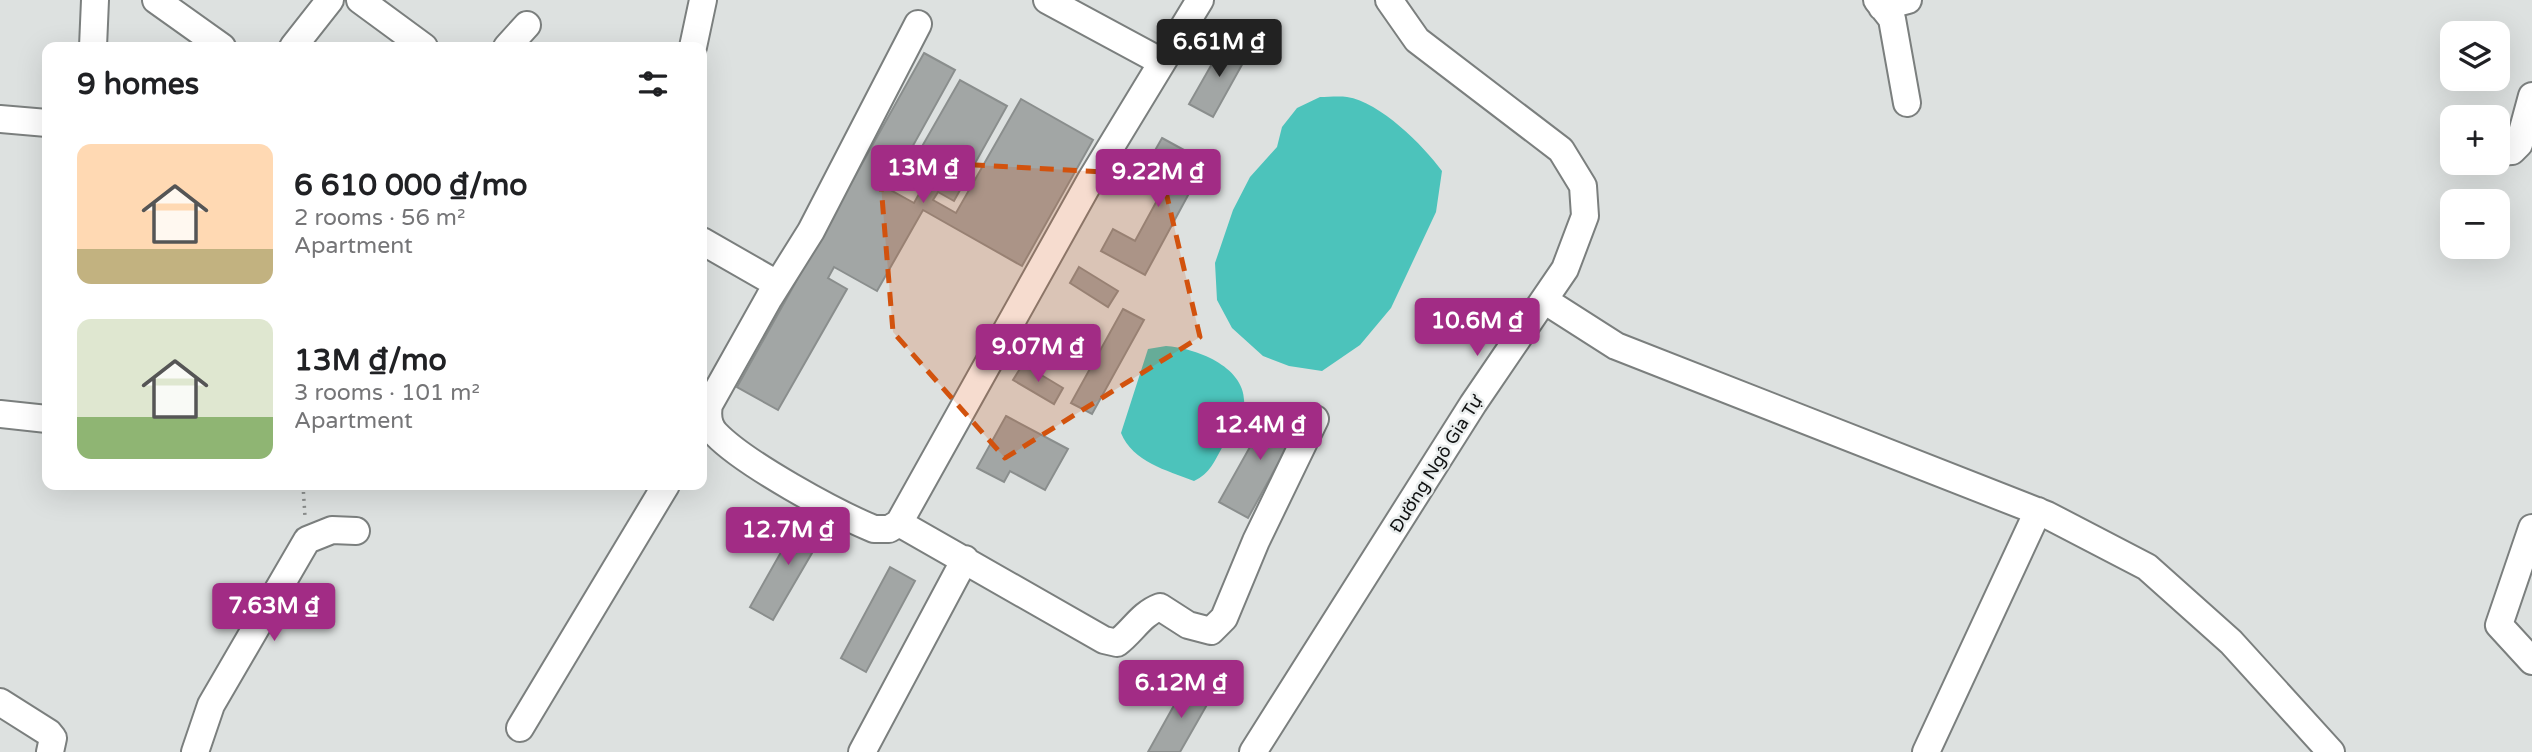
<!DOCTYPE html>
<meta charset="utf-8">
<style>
body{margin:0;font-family:"Varela Round",sans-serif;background:#f2f2f2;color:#202124;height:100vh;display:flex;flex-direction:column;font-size:26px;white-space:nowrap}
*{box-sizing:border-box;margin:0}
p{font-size:23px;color:#757577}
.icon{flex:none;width:38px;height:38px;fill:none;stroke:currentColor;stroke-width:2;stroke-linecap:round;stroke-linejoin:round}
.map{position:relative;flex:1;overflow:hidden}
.side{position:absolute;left:42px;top:42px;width:665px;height:448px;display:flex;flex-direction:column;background:#fff;border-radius:14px;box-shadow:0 7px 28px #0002}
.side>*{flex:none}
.tools{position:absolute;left:2440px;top:21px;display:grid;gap:14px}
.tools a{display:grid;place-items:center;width:70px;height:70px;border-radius:14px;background:#fff;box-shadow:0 7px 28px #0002;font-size:35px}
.price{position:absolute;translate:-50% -60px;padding:0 16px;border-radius:7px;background:#a22c85;color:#fff;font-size:23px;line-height:46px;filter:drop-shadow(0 2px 4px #0008)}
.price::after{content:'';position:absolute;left:50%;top:42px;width:21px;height:16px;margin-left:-10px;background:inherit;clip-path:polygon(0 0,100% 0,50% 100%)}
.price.selected{background:#222;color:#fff}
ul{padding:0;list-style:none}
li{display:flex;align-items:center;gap:21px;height:175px;padding:0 35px}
li span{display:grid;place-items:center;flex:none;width:196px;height:140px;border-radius:14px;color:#555}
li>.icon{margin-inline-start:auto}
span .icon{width:84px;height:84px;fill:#fffc;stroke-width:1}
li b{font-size:30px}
h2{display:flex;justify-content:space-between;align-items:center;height:84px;padding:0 35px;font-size:30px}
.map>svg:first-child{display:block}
</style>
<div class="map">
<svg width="2532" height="752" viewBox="0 0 2532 752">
<rect width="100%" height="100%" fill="#dde1e0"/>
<path fill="#4cc3bb" d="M1320 97C1328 97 1339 96 1347 97 1380 102 1423 145 1442 171L1436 212 1391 308 1360 345 1322 371 1289 366 1263 356 1232 328 1217 300 1215 263 1233 210 1250 177 1277 147 1282 127 1297 108Z
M1166 346C1197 348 1253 369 1243 411 1240 422 1229 435 1224 444 1215 460 1210 474 1194 481 1166 470 1133 462 1121 433L1148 349Z"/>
<path fill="#a2a6a5" stroke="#8a8e8d" stroke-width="2" fill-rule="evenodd" d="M1225 41 1248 54 1213 117 1189 104Z
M924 53 955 70 905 160 912 164 960 80 1007 106 954 201 938 192 933 200 956 213 1021 99 1093 140 1022 266 923 210 877 291 834 267 828 278 847 289 778 410 737 387ZM896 170 924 185 914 203 887 188Z
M1162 138 1206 162 1145 275 1101 251 1113 229 1135 241 1172 173 1149 161Z
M1079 267 1118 291 1108 307 1070 283Z
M1123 309 1144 320 1092 414 1071 403Z
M1023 364 1063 388 1054 404 1013 380Z
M1273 406 1301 422 1248 518 1219 502Z
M1006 416 1068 449 1045 490 1010 471 1004 482 977 468Z
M802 515 826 529 773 620 750 607Z
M890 567 915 581 866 672 841 658Z
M1187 682 1212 696 1180 752H1148Z"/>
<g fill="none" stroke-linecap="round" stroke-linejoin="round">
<defs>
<path id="minor" d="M156 0 222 47
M360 0 424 47
M1047 0 1160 61
M1877 0 1892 19 1907 103
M1882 7 1908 0
M918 24 811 231 769 298 709 405C707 416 708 426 716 434 745 464 835 513 874 529H889L899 523 1090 181 1200 0
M93 47 95 0
M293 47 330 0
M507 47 527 25
M693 47 703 0
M0 119 47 123
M2497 152 2512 151 2519 144 2532 96
M702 241 777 284
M1544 300 1616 346 2047 515 2147 567 2231 642 2331 752
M0 414 47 419
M899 523 1104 640 1117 643C1133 631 1141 614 1160 607L1188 625 1211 631 1224 618 1256 541 1315 419
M2532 528 2499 625 2532 661
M0 702 49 733 53 738 50 752
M520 728 666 485
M195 752 211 705 307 540 332 530 356 531
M862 752 965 559
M1253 752 1473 404 1565 269 1585 216 1583 186 1561 150 1417 40 1389 0
M1926 752 2038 511"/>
</defs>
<use href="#minor" stroke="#7b7f7e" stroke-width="30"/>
<path stroke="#8a8d8c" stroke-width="3.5" stroke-dasharray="2 5" stroke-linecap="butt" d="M303 485 305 517"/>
<use href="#minor" stroke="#fff" stroke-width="26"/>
</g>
<path fill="#d2520d" fill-opacity="0.2" stroke="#d2520d" stroke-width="5" stroke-dasharray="14 9" stroke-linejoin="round" d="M879 160 1162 175 1200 337 1005 458 893 332Z"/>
<g text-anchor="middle" stroke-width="5" stroke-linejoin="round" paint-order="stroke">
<g font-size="18" fill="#111212" stroke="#eaeeee">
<text transform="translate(1436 464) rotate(-58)" y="6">Đường Ngô Gia Tự</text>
</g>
</g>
</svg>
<div class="tools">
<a><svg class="icon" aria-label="layers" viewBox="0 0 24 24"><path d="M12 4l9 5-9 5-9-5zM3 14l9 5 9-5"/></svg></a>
<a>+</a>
<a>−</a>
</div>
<b class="price selected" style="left:1219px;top:79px">6.61M ₫</b>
<b class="price" style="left:923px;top:205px">13M ₫</b>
<b class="price" style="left:1158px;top:209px">9.22M ₫</b>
<b class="price" style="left:1477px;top:358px">10.6M ₫</b>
<b class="price" style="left:1038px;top:384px">9.07M ₫</b>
<b class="price" style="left:1260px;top:462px">12.4M ₫</b>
<b class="price" style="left:788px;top:567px">12.7M ₫</b>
<b class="price" style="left:274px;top:643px">7.63M ₫</b>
<b class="price" style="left:1181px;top:720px">6.12M ₫</b>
<section class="side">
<h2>9 homes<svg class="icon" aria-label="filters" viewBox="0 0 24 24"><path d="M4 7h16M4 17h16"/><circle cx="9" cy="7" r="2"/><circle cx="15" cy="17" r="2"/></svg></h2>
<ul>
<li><span style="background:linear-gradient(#ffd9b3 75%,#c2b280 0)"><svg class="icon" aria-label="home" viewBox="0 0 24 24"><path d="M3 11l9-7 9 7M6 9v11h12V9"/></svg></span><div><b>6 610 000 ₫/mo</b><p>2 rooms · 56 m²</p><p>Apartment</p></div></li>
<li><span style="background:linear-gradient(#dfe7d0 70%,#8fb573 0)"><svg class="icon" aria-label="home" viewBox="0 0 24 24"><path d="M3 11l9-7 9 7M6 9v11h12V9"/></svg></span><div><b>13M ₫/mo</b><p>3 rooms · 101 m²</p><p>Apartment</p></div></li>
</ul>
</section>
</div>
